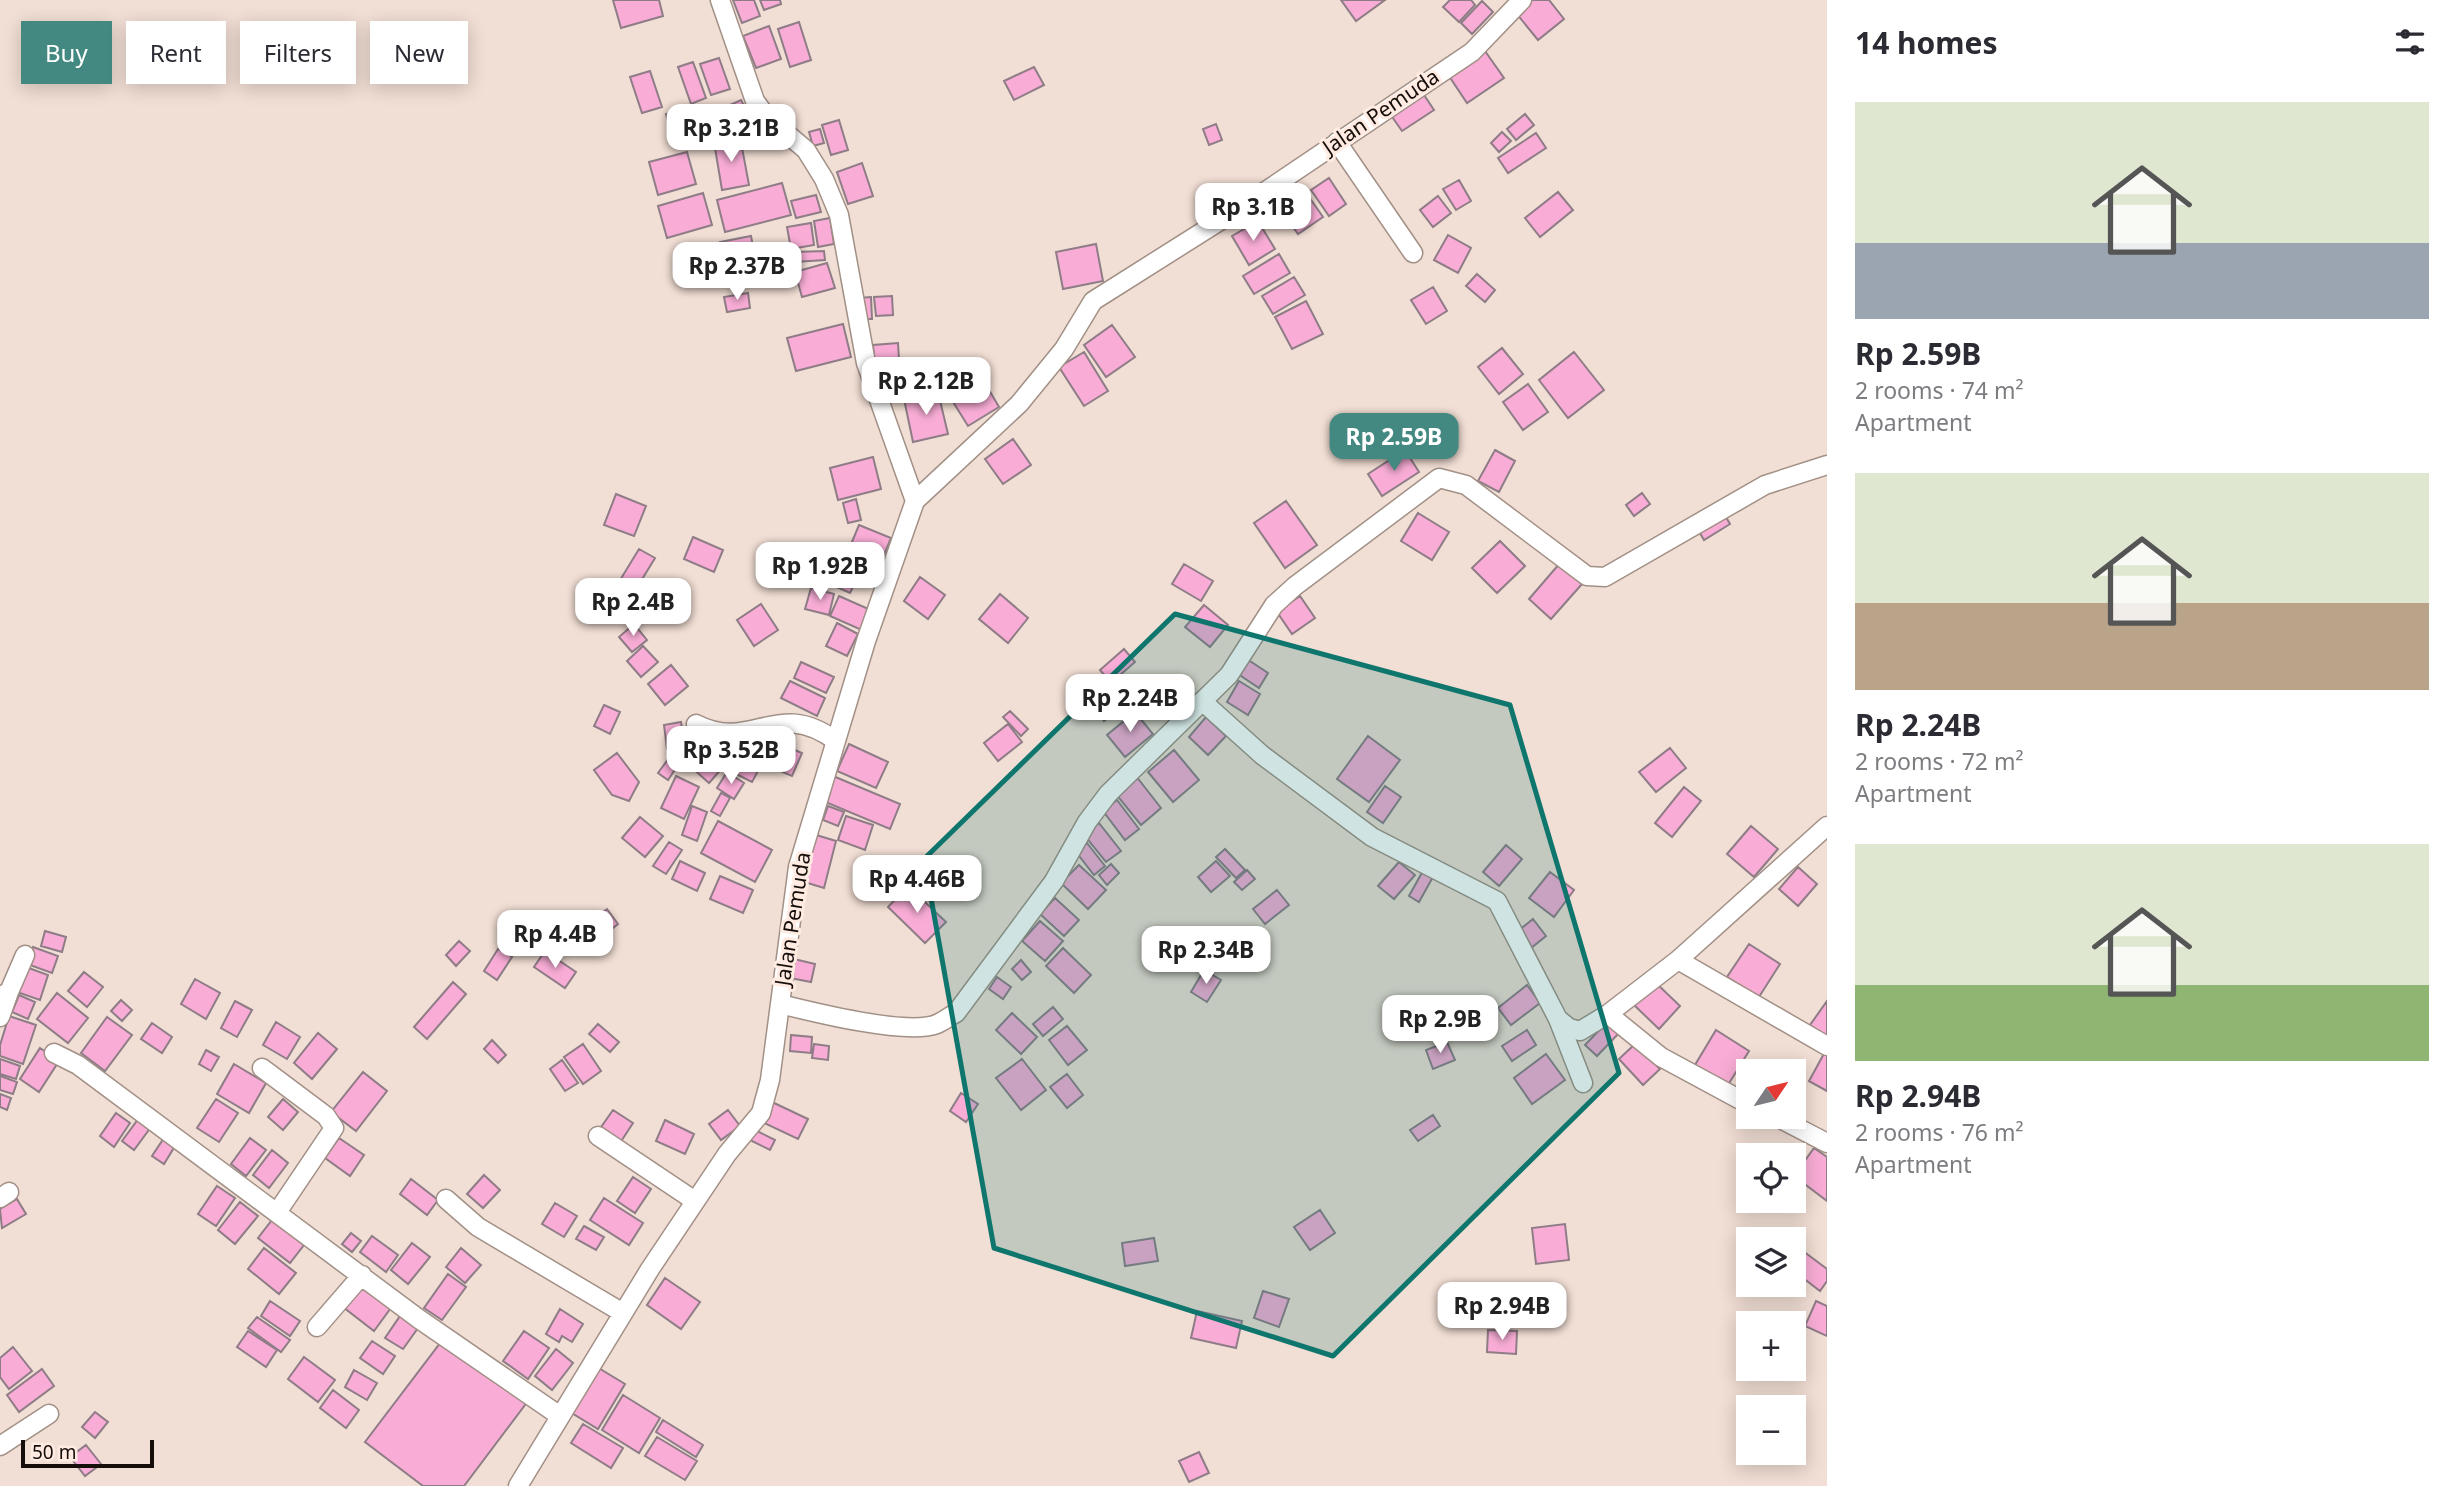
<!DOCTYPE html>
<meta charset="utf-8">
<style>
body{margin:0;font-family:"Noto Sans",sans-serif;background:#f2f2f3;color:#2b2b33;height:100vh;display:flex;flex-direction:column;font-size:26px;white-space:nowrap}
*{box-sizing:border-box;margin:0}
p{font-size:23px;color:#7c7c81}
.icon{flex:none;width:38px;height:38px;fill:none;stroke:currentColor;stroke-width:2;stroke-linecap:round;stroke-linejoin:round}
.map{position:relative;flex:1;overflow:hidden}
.panel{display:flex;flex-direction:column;background:#fff;width:630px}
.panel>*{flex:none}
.guide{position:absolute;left:21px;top:21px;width:665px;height:63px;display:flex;gap:14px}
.needle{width:46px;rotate:55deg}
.tools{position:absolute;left:1736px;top:1059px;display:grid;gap:14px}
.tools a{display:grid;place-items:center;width:70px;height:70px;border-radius:0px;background:#fff;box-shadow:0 4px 18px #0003;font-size:35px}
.scale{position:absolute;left:21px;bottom:18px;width:133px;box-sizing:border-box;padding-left:7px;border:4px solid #150e0b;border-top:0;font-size:19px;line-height:24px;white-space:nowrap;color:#150e0b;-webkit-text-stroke:5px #ffebe1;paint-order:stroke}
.price{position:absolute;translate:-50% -60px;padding:0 16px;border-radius:14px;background:#fff;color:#222;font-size:23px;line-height:46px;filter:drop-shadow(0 2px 4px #0008)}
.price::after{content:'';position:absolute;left:50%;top:42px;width:21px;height:16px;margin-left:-10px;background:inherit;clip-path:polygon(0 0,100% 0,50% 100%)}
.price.on{background:#438981;color:#fff}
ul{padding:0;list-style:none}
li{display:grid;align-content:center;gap:14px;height:371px;padding:0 28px}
li span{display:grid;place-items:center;height:217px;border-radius:0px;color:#555}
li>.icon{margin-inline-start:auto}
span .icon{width:126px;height:126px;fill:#fffc;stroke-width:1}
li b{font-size:30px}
h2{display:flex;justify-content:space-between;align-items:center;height:84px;padding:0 28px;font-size:30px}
.chip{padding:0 24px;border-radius:0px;background:#fff;box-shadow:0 4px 18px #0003;font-size:24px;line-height:63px}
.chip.on{background:#438981;color:#fff}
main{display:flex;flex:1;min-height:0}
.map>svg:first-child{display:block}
</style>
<main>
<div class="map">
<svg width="1827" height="1486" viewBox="0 0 1827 1486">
<rect width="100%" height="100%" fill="#f1ded4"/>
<path fill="#f9add6" stroke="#8e7c86" stroke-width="2" d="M613 0H659L663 16 621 28Z
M733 0H754L760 16 742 23Z
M760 0H780L781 4 764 10Z
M1341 0H1385L1356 21Z
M1450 0H1471L1475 5 1459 22 1443 7Z
M1532 0H1549L1564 19 1538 40 1516 13Z
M1482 1 1493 12 1472 34 1461 23Z
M799 22 811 60 790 67 778 29Z
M769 26 781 59 756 68 743 36Z
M1485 51 1504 78 1467 103 1449 76Z
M719 58 730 89 711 95 700 64Z
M693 62 706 98 691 104 678 67Z
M1034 67 1044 85 1014 100 1004 81Z
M650 71 662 107 642 113 630 77Z
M1420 89 1434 110 1402 131 1388 111Z
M741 100 750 118 711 136 703 117Z
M694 108 700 132 672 138 666 114Z
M1525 114 1534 125 1516 140 1507 129Z
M839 120 848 150 831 155 822 125Z
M1216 124 1222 140 1209 145 1203 129Z
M820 129 824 143 813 146 809 132Z
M1502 132 1511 141 1499 152 1491 143Z
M1536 133 1546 148 1508 173 1498 158Z
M740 137 749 185 722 190 714 142Z
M687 152 696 184 658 195 649 162Z
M862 163 873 196 848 204 837 172Z
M1329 178 1346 204 1329 216 1311 190Z
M1459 180 1471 201 1456 210 1443 189Z
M782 183 791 215 725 232 717 200Z
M1558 192 1573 210 1540 237 1525 218Z
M703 193 712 225 667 238 658 206Z
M816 195 821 212 796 218 791 201Z
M1438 196 1451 213 1433 227 1420 210Z
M1309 197 1323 217 1298 234 1284 214Z
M830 218 834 244 818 247 814 221Z
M1258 221 1275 249 1249 265 1232 236Z
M811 223 814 245 791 249 787 227Z
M1448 235 1471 248 1458 273 1434 260Z
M751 236 755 258 725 264 720 242Z
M1096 244 1103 281 1063 289 1056 252Z
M824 251 825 260 795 262V252Z
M1279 254 1290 273 1254 294 1243 276Z
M827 263 835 288 802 297 795 272Z
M1477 274 1495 290 1485 302 1466 286Z
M1294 277 1305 295 1273 314 1262 296Z
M1433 287 1447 311 1426 324 1411 300Z
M748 293 750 308 727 312 724 297Z
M892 296 893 315 876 316 874 297Z
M871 297 872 319H859L858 298Z
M1306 301 1323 334 1292 349 1275 317Z
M843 324 851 357 796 371 787 338Z
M1112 325 1135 357 1106 377 1084 345Z
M898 343 900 377 876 378 873 345Z
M1502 348 1523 374 1499 394 1478 367Z
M1084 352 1108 391 1084 406 1059 367Z
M1574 352 1604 390 1568 418 1539 380Z
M982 378 999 407 968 426 950 397Z
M1528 384 1548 412 1523 430 1503 402Z
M938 392 948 434 913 442 904 399Z
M1013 439 1031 465 1003 484 985 459Z
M1405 450 1419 472 1382 496 1368 474Z
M1495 450 1515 461 1499 492 1478 481Z
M873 457 881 489 838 500 830 468Z
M1642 493 1650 504 1634 516 1626 505Z
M616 494 646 506 634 536 604 525Z
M856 499 861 520 848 523 843 503Z
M1286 501 1317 545 1285 568 1254 523Z
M1723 512 1730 524 1704 540 1697 528Z
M1418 513 1449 532 1432 560 1401 541Z
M859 525 891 538 881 562 849 549Z
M693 537 723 550 714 572 684 559Z
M1500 541 1525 566 1497 593 1472 568Z
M639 549 655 558 627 604 611 595Z
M847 551 866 561 850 593 830 584Z
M1560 563 1582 584 1551 619 1529 599Z
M1184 564 1213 581 1201 601 1172 584Z
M920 577 945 595 928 619 904 601Z
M811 588 834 594 829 615 805 609Z
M1000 594 1028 618 1008 643 979 619Z
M839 596 873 611 864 631 830 616Z
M1300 596 1315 618 1292 634 1277 612Z
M761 604 778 630 754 646 737 620Z
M1204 605 1228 625 1210 647 1185 627Z
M837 623 858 634 847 656 826 646Z
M634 624 647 640 632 652 619 637Z
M643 646 658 662 641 677 627 661Z
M1124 649 1135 662 1111 683 1100 670Z
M1247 659 1268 673 1259 688 1238 674Z
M801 662 834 677 826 693 794 678Z
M671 665 688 686 665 705 648 684Z
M1131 677 1142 691 1104 721 1093 706Z
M790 681 825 698 817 716 781 698Z
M1239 681 1260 694 1248 715 1227 702Z
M604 705 620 712 610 734 594 726Z
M1010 711 1028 729 1021 736 1003 717Z
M1135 712 1153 734 1125 757 1107 735Z
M1206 717 1226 736 1208 755 1189 737Z
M681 722 685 747 667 749 664 725Z
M1008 724 1022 742 998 761 984 743Z
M1368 736 1400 760 1369 802 1337 779Z
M769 739 802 753 792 776 759 762Z
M849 744 888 762 876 788 837 771Z
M1670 748 1686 768 1656 792 1639 772Z
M704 749 724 766 709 783 690 766Z
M1174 750 1199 780 1173 802 1148 772Z
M617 753 639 782 629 801 612 795 594 770Z
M669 758 678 765 668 780 658 773Z
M740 761 758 771 752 782 734 773Z
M727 772 744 783 734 799 717 788Z
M676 776 699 787 684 819 661 808Z
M833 776 900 804 890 829 823 801Z
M1136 776 1161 808 1141 825 1115 793Z
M1385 786 1401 797 1383 823 1367 812Z
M1684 787 1701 801 1672 837 1655 823Z
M721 793 730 798 720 816 711 811Z
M1117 800 1139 829 1125 840 1103 811Z
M692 806 707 812 697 841 682 835Z
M828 806 844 812 838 826 823 820Z
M846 816 873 825 865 850 838 840Z
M640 817 663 836 645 857 622 838Z
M718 821 772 850 755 882 701 853Z
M1099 823 1121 851 1106 862 1084 835Z
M1751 826 1778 849 1754 877 1727 854Z
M813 834 836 841 824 888 801 881Z
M669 842 682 850 666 874 653 866Z
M1087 843 1105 866 1094 875 1076 852Z
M1506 845 1522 859 1499 886 1483 872Z
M1225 849 1245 870 1236 878 1216 857Z
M680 861 705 873 697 891 672 879Z
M1216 861 1230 876 1211 892 1198 877Z
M1399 862 1415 875 1394 899 1378 886Z
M1111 864 1119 873 1107 885 1099 875Z
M1079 865 1106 890 1088 909 1061 883Z
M1798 867 1817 884 1798 906 1779 889Z
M1424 869 1434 875 1419 902 1409 896Z
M1247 870 1255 879 1242 890 1234 882Z
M1550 872 1574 890 1554 917 1529 898Z
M720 876 753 890 743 913 710 899Z
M908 886 946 922 925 943 888 907Z
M1277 890 1289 905 1265 924 1253 909Z
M1055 898 1079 920 1064 936 1040 914Z
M607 909 618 924 603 936 591 920Z
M1533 919 1546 936 1531 948 1518 931Z
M1040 921 1063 941 1045 961 1022 941Z
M45 931 66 937 62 952 41 946Z
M459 941 470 951 456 966 446 955Z
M1749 944 1780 964 1759 997 1727 977Z
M33 947 58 956 52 973 27 964Z
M1063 948 1091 975 1074 993 1046 966Z
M498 949 512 957 497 980 484 971Z
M545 951 576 972 565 988 534 967Z
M794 959 815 964 811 982 790 978Z
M1021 960 1031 972 1022 980 1012 969Z
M26 967 48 975 40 1000 17 992Z
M1204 970 1221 980 1207 1002 1191 992Z
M84 972 103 987 87 1007 68 991Z
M997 977 1011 987 1003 999 989 989Z
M195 979 220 993 206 1019 181 1004Z
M453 982 466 994 427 1039 414 1027Z
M1655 982 1680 1006 1659 1029 1634 1005Z
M1527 985 1540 1003 1511 1025 1498 1008Z
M57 993 88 1018 68 1043 37 1019Z
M19 995 35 1002 28 1019 12 1012Z
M121 1000 132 1010 122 1021 111 1011Z
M235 1001 252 1010 237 1037 221 1028Z
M1827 1001V1037L1810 1025Z
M1053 1007 1063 1019 1043 1036 1033 1024Z
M1012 1013 1037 1037 1021 1054 996 1030Z
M9 1016 36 1025 23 1064 0 1056V1045Z
M107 1017 132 1035 105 1071 81 1053Z
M1608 1021 1620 1032 1597 1056 1585 1045Z
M276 1022 300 1037 287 1059 263 1045Z
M152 1023 172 1037 162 1053 141 1039Z
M598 1024 619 1042 610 1052 589 1034Z
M1067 1026 1087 1050 1068 1065 1049 1040Z
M1527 1030 1536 1045 1512 1061 1502 1046Z
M1716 1030 1749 1051 1728 1085 1695 1065Z
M318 1033 337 1049 312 1079 294 1063Z
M791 1035 812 1037 811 1053 790 1051Z
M492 1040 506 1055 498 1063 484 1049Z
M1447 1042 1455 1060 1433 1069 1426 1050Z
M583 1044 601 1071 583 1084 564 1057Z
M814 1044 829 1046 828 1060 812 1058Z
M1635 1044 1660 1069 1643 1085 1619 1059Z
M40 1048 59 1061 39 1092 20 1079Z
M206 1050 219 1057 211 1071 199 1064Z
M1826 1050 1827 1051V1091L1809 1081Z
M1546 1054 1565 1080 1532 1104 1514 1078Z
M0 1059 20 1066 16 1079 0 1074Z
M1022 1059 1046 1090 1021 1110 996 1078Z
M562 1060 578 1083 565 1091 550 1069Z
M234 1064 266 1083 249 1113 217 1094Z
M363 1072 387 1091 356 1131 331 1112Z
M1067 1074 1083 1095 1067 1108 1050 1087Z
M0 1076 17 1082 13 1094 0 1090Z
M961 1093 978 1104 966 1122 950 1111Z
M0 1094 11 1098 7 1110 0 1107Z
M216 1099 238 1113 219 1142 197 1128Z
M283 1099 298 1112 283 1130 268 1117Z
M772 1102 808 1119 798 1139 762 1122Z
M613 1110 633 1123 620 1143 599 1130Z
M728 1110 740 1126 721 1140 709 1124Z
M116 1113 130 1123 114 1147 100 1136Z
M1433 1115 1440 1126 1418 1141 1410 1130Z
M139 1118 151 1127 134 1150 122 1141Z
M665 1120 694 1134 685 1154 656 1141Z
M755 1130 775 1140 770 1150 750 1140Z
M164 1138 175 1146 164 1164 152 1156Z
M250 1138 266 1150 246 1176 231 1164Z
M339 1138 364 1155 350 1176 325 1158Z
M1814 1148 1827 1157V1201L1794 1176Z
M272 1150 288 1163 269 1188 253 1175Z
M484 1175 500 1190 483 1208 467 1194Z
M633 1177 651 1189 635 1213 617 1201Z
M411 1179 438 1200 427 1215 400 1194Z
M217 1186 235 1198 216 1226 198 1214Z
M604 1198 643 1223 629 1245 590 1220Z
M17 1199 26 1214 2 1228 0 1209Z
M240 1202 258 1216 235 1244 218 1230Z
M555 1203 577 1216 564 1237 542 1224Z
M1320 1210 1335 1233 1310 1250 1294 1227Z
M272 1220 304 1245 290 1263 258 1238Z
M1565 1224 1569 1260 1536 1264 1532 1228Z
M584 1226 604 1237 596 1250 576 1239Z
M351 1233 361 1241 352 1252 342 1244Z
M372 1236 398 1255 386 1272 360 1252Z
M1154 1238 1158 1261 1125 1266 1122 1243Z
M412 1243 430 1257 408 1284 391 1270Z
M264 1248 296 1273 279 1294 248 1269Z
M461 1248 481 1265 465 1283 446 1267Z
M1803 1251 1827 1269V1281L1820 1291 1794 1271V1263Z
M448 1274 466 1287 442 1320 424 1308Z
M665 1278 700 1302 681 1329 647 1305Z
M361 1282 393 1305 374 1331 343 1307Z
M1263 1291 1289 1299 1279 1327 1254 1318Z
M1514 1293 1519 1320 1480 1326 1475 1298Z
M270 1301 300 1321 290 1336 261 1316Z
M1816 1301 1827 1306V1336L1805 1326Z
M560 1309 583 1324 572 1342 562 1336 559 1342 546 1334Z
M1197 1311 1242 1321 1236 1348 1191 1338Z
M400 1316 418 1328 403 1349 385 1338Z
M257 1317 290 1340 281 1352 248 1328Z
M1488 1330 1517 1331 1516 1354 1487 1352Z
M248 1331 277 1350 266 1367 237 1347Z
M524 1331 549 1348 528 1379 503 1361Z
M444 1338 528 1401 464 1486H423L365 1442Z
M372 1341 395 1356 383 1374 360 1358Z
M13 1347 32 1371 9 1389 0 1377V1358Z
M556 1349 573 1363 552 1390 535 1376Z
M304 1357 335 1380 318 1402 288 1379Z
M597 1367 625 1384 598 1429 570 1412Z
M42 1369 54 1386 19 1412 7 1395Z
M354 1370 377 1383 367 1400 345 1387Z
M333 1390 359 1410 346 1428 320 1408Z
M623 1395 660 1418 639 1453 602 1430Z
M95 1412 108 1422 95 1438 82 1427Z
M663 1420 703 1445 696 1457 656 1432Z
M583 1424 623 1448 611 1468 571 1443Z
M657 1437 697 1461 685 1480 645 1456Z
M86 1445 101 1464 85 1476 70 1457Z
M1199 1452 1209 1473 1189 1482 1179 1461Z"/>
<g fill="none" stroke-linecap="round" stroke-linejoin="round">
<defs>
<path id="minor" d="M720 0 755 101 766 116 806 150 824 179 839 215 866 363 915 501
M1337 142 1413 253
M1202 701 1262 755 1372 837 1497 901 1558 1019 1569 1028 1580 1031 1608 1014 1678 960 1827 826
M696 724C753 753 776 697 836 741
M1678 960 1827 1046
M0 996 9 992 25 955
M780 1004C812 1012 908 1036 937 1024 944 1021 950 1016 956 1013L1054 881 1087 822 1108 794 1229 675 1274 605 1295 586 1439 478 1466 485 1587 576 1605 577 1765 485 1827 465
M1608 1014 1661 1057 1748 1104
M0 1017 9 992
M1558 1019 1583 1083
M54 1053 78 1065 419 1319 560 1416
M262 1068 326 1116 334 1128 278 1211
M1775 1116 1827 1143
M598 1136 695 1201
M0 1198 9 1192
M446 1199 478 1227 623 1313
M317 1327 362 1275
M0 1446 49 1414
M518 1486 650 1269 727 1154 761 1113 770 1080 798 867 866 641 915 501 1019 404 1064 349 1093 301 1245 205 1472 52 1522 0"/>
</defs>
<use href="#minor" stroke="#a29086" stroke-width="21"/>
<use href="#minor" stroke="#fff" stroke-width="18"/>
</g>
<path fill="#0f766e" fill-opacity="0.2" stroke="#0f766e" stroke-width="5" stroke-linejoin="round" d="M1175 614 1510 705 1619 1073 1333 1356 994 1248 924 859Z"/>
<g text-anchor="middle" stroke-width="6" stroke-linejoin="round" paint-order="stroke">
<g font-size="21" fill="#150e0b" stroke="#ffebe1">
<text transform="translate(1381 112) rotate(-34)" y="7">Jalan Pemuda</text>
<text transform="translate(793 919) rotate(-81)" y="7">Jalan Pemuda</text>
</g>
</g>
</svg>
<div class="tools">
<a><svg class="needle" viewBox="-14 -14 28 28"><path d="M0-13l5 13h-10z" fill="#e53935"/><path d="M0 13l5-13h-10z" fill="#7c7c81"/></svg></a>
<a><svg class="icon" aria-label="locate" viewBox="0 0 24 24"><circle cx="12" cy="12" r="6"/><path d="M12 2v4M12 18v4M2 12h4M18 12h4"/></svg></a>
<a><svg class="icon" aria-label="layers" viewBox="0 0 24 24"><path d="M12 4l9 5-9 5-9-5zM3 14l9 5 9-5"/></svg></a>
<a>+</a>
<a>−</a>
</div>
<div class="scale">50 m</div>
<b class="price" style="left:731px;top:164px">Rp 3.21B</b>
<b class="price" style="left:1253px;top:243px">Rp 3.1B</b>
<b class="price" style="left:737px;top:302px">Rp 2.37B</b>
<b class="price" style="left:926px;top:417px">Rp 2.12B</b>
<b class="price on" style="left:1394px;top:473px">Rp 2.59B</b>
<b class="price" style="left:820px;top:602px">Rp 1.92B</b>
<b class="price" style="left:633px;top:638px">Rp 2.4B</b>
<b class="price" style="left:1130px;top:734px">Rp 2.24B</b>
<b class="price" style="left:731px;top:786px">Rp 3.52B</b>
<b class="price" style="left:917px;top:915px">Rp 4.46B</b>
<b class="price" style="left:555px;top:970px">Rp 4.4B</b>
<b class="price" style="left:1206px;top:986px">Rp 2.34B</b>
<b class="price" style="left:1440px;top:1055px">Rp 2.9B</b>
<b class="price" style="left:1502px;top:1342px">Rp 2.94B</b>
<div class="guide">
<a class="chip on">Buy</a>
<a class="chip">Rent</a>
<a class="chip">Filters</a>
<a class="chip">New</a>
</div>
</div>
<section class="panel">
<h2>14 homes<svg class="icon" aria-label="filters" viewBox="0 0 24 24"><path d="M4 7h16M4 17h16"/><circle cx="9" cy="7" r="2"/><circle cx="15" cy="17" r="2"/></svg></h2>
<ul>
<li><span style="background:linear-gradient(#dfe7d0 65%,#9aa5b1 0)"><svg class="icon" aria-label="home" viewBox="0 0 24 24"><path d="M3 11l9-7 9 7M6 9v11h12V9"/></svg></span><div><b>Rp 2.59B</b><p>2 rooms · 74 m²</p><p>Apartment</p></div></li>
<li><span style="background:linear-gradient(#dfe7d0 60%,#b9a48a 0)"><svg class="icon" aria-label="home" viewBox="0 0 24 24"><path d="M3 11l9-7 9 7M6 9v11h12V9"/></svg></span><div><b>Rp 2.24B</b><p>2 rooms · 72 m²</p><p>Apartment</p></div></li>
<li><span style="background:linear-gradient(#dfe7d0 65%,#8fb573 0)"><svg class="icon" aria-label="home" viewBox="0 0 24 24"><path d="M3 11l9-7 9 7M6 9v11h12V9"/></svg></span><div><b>Rp 2.94B</b><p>2 rooms · 76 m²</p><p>Apartment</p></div></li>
</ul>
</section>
</main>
